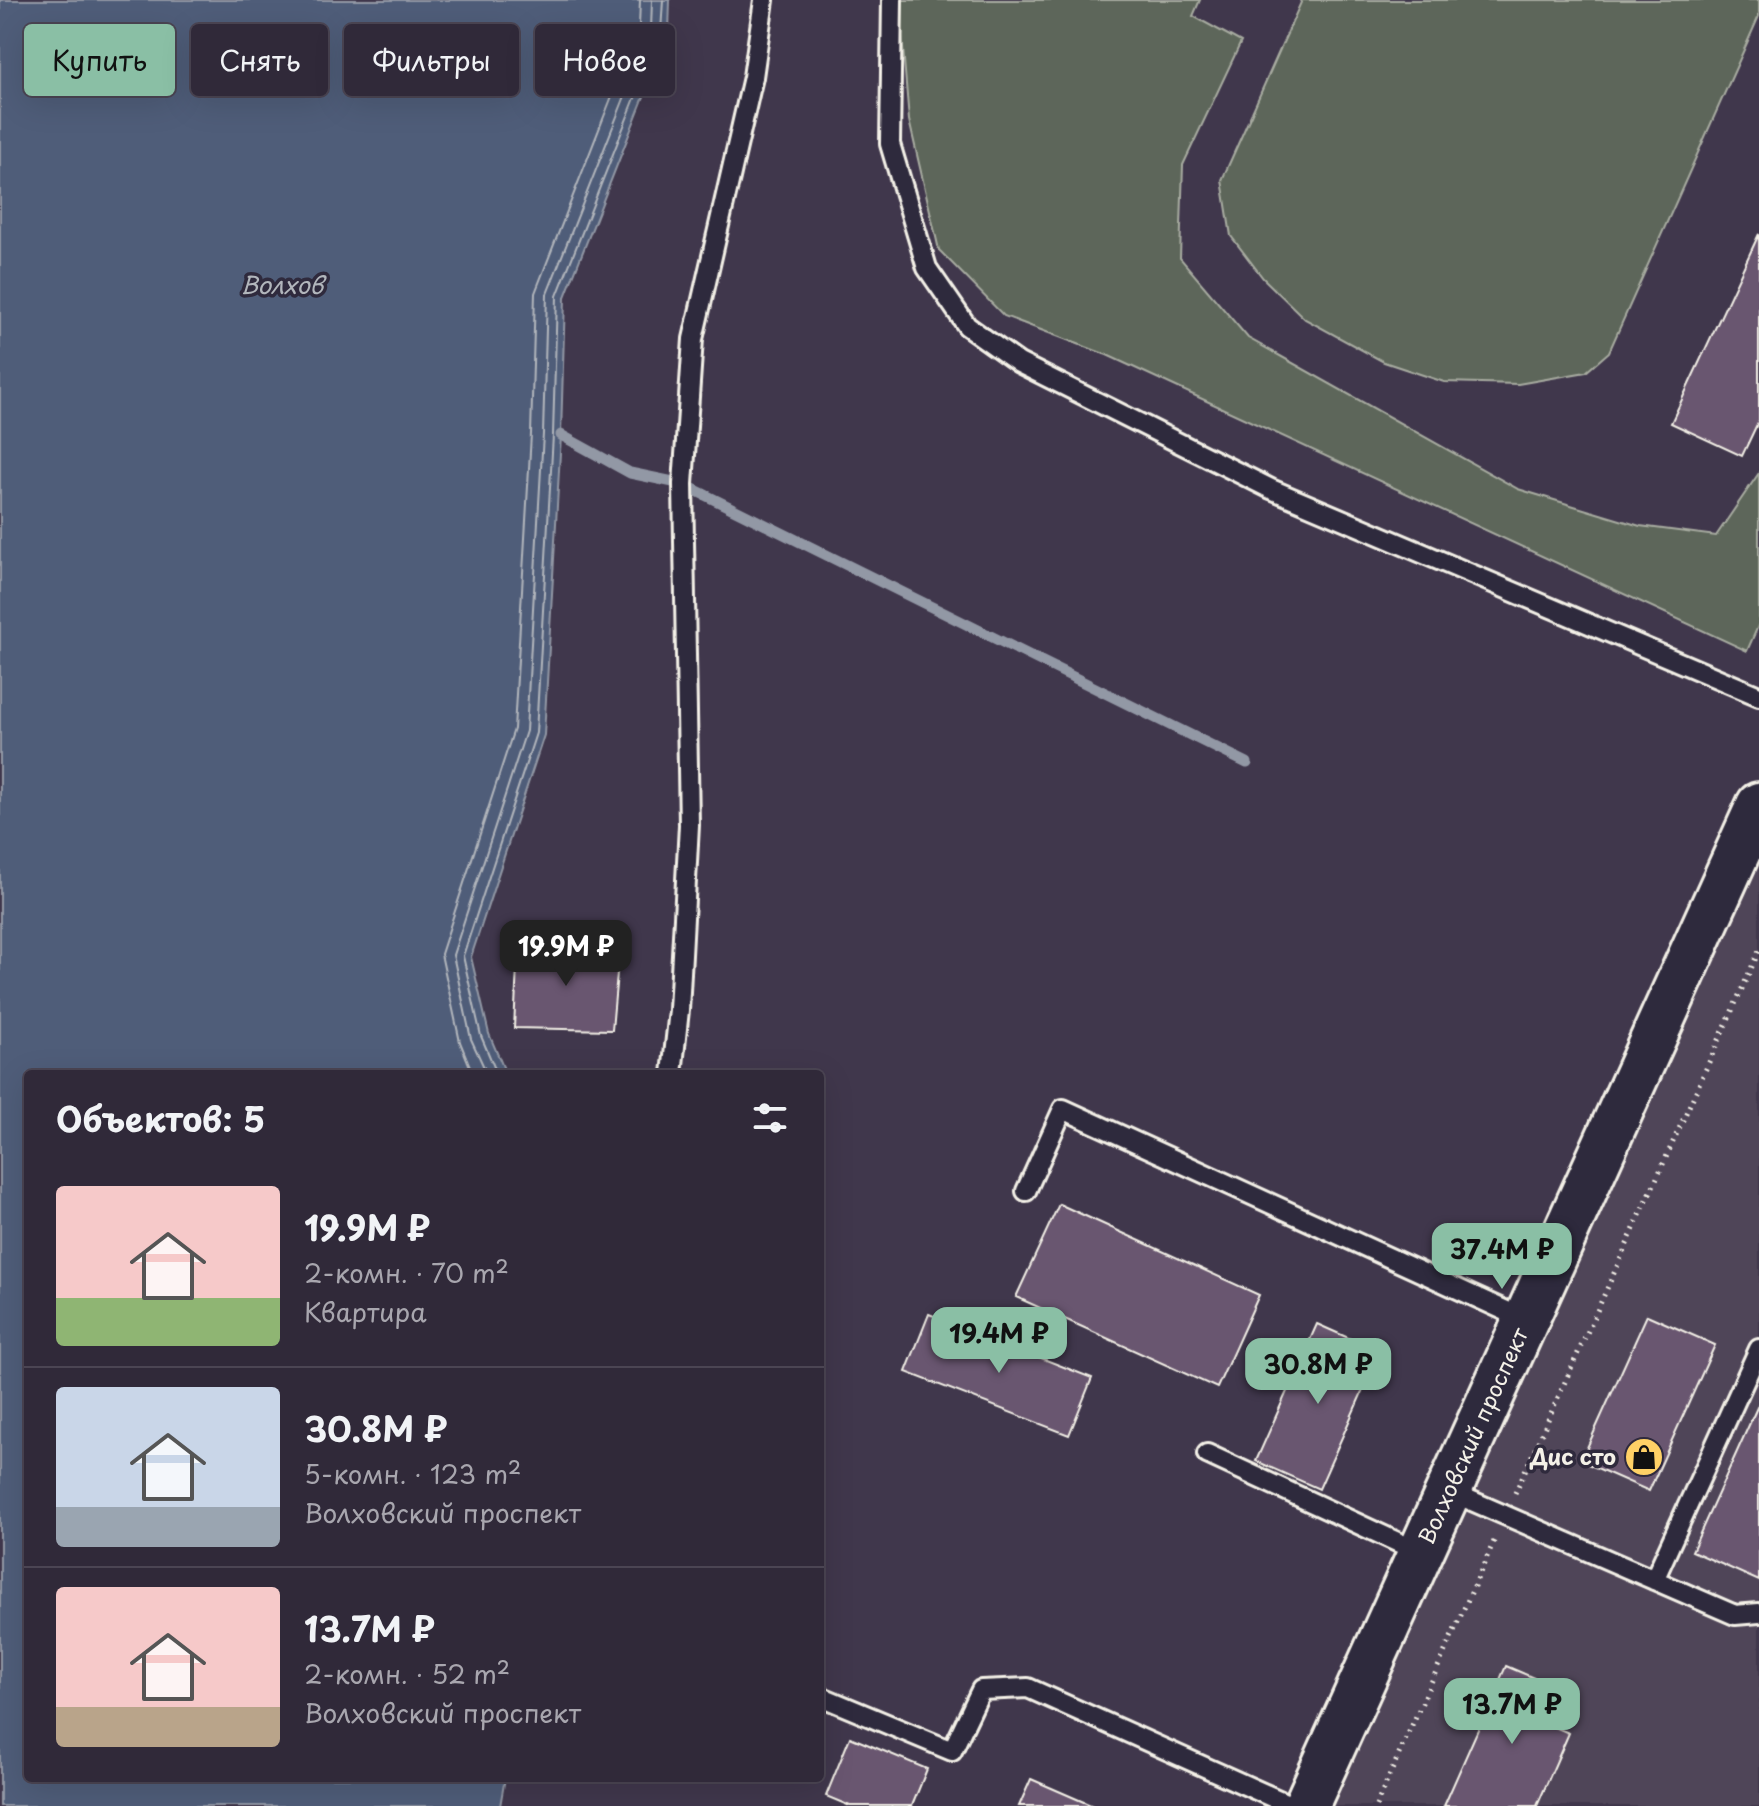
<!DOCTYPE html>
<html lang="ru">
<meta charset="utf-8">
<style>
body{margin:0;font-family:"Playpen Sans",sans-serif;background:#383141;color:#f1f3f6;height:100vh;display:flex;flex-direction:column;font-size:30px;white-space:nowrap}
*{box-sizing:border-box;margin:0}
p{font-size:26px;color:#a8a6ae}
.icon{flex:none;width:44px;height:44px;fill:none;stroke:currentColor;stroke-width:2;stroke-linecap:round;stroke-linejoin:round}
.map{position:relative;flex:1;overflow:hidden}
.sheet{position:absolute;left:24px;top:1070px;width:800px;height:712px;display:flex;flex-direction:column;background:#302939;border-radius:8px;box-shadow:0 8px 32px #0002,0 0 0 2px #4b4553}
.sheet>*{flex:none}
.guide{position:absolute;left:24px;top:24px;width:800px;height:72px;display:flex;gap:16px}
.price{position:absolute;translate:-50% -68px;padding:0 18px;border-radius:16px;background:#8abfa5;color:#111;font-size:26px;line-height:52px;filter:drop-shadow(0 2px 4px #0008)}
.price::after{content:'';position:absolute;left:50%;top:48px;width:24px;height:18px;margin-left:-12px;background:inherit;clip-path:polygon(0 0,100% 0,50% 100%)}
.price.selected{background:#222;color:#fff}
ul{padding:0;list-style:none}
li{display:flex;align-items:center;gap:24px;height:200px;padding:0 32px}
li+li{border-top:2px solid #4b4553}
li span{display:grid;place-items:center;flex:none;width:224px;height:160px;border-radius:8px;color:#555}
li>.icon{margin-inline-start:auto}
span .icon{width:96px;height:96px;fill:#fffc;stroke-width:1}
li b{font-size:34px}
h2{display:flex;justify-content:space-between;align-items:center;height:96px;padding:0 32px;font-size:34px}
.pill{padding:0 28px;border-radius:8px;background:#302939;box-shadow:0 8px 32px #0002,0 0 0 2px #4b4553;font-size:28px;line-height:72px}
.pill.selected{background:#8abfa5;color:#111}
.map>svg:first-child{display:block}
</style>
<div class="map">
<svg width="1759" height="1806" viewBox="0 0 1759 1806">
<rect width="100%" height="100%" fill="#40374c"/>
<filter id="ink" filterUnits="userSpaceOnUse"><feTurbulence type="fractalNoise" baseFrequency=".0125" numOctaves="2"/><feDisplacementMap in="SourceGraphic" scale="16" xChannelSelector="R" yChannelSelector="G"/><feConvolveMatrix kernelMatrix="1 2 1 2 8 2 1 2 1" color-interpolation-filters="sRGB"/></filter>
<g filter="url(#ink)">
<path fill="#4f4459" d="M1759 832V1806H1333Z"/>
<path fill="#5d665a" stroke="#a8aca1" stroke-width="2" d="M899 0H1200L1193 16 1241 42 1183 165 1180 258 1248 338 1518 489 1640 526 1716 536 1759 473V624L1747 651 1107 355 1004 316 939 250 909 120Z
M1302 0H1759V16L1609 352 1586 372 1518 384 1444 382 1384 362 1305 319 1263 278 1231 236 1222 180Z"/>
<path fill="#505d79" stroke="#9298a5" stroke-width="2" d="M0 0H670L669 33 565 297 561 435 544 735 471 957 489 1034 506 1074H28V1778H505L500 1806H0Z"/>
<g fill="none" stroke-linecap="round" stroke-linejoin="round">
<path stroke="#b2b6bc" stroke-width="2" d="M473 1074 460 1042 441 954 514 729 531 434 535 293 639 27 640 0
M487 1074 471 1039 453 955 526 731 543 434 547 294 651 30 652 0
M497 1074 481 1036 463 956 536 733 553 435 557 296 661 32 663 0"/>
<path stroke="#9298a5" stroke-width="11" d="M561 435 630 473 683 484 1247 763"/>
</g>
<path fill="#69566f" stroke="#f4f1e8" stroke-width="2" d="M1759 234V420L1742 456 1671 423Z
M518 946 619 950 612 1030 514 1028Z
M1059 1204 1259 1295 1217 1388 1016 1297Z
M929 1314 1092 1378 1069 1435 906 1372Z
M1647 1315 1715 1345 1649 1491 1581 1461Z
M1317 1324 1380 1352 1319 1489 1256 1461Z
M1759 1403V1581L1692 1551Z
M1506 1666 1567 1692 1552 1726 1569 1733 1537 1806H1444Z
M850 1737 927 1769 912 1806H850L826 1796Z
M1031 1779 1093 1806H1019Z"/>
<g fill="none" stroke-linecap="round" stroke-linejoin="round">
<defs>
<path id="lane" d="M892 0 890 144 927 268 967 326 1019 363 1271 489 1759 696
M672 1074 679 1010 689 825 683 484 693 339 753 77 764 0
M1026 1191 1063 1109 1526 1320
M1207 1454 1421 1553
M1449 1491 1735 1615 1759 1613
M1654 1580 1759 1349
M820 1696 952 1751 981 1690 1028 1688 1292 1806"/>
<g id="secondary">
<path id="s1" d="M1306 1806 1759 805"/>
</g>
</defs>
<use href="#lane" stroke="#f4f1e8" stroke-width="24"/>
<use href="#secondary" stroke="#f4f1e8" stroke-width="50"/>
<path stroke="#f4f1e8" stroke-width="5" stroke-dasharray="2 6" stroke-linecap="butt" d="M1515 1493 1759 951
M1376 1806 1495 1539"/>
<use href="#lane" stroke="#2f2a3d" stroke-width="18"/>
<use href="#secondary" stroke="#2f2a3d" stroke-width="44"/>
</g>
</g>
<defs>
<symbol id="shop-disc" viewBox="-11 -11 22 22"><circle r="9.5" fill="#ffd166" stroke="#2f2a3d"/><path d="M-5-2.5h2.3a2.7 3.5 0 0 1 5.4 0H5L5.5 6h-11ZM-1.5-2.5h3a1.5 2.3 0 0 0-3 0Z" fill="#111"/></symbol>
</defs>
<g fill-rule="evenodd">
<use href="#shop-disc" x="1622" y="1435" width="44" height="44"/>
</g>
<g text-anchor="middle" stroke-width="7" stroke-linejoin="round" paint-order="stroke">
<g font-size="22" fill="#f4f1e8" stroke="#2f2a3d">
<text dy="8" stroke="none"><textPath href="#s1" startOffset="406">Волховский проспект</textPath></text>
</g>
<g font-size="22" font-weight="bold" fill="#f4f1e8" stroke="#2f2a3d" text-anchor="end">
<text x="1616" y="1465">Дис сто</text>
</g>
<g font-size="24" font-style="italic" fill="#b2b6bc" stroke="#2f2a3d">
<text x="282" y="294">Волхов</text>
</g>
</g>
</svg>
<b class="price selected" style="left:566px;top:988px">19.9M ₽</b>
<b class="price" style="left:1502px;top:1291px">37.4M ₽</b>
<b class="price" style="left:999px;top:1375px">19.4M ₽</b>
<b class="price" style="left:1318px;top:1406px">30.8M ₽</b>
<b class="price" style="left:1512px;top:1746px">13.7M ₽</b>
<div class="guide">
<a class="pill selected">Купить</a>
<a class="pill">Снять</a>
<a class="pill">Фильтры</a>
<a class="pill">Новое</a>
</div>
<section class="sheet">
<h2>Объектов: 5<svg class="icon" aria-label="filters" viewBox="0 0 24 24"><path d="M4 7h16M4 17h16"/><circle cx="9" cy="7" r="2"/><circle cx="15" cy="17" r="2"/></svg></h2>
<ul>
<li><span style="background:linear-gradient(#f6c9c9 70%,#8fb573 0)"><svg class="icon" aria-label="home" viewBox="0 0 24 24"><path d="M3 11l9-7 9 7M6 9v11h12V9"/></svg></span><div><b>19.9M ₽</b><p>2-комн. · 70 m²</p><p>Квартира</p></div></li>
<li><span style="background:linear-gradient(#c9d6e8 75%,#9aa5b1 0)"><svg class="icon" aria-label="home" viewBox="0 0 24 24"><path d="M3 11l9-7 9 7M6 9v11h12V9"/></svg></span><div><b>30.8M ₽</b><p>5-комн. · 123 m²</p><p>Волховский проспект</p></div></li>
<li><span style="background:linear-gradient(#f6c9c9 75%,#b9a48a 0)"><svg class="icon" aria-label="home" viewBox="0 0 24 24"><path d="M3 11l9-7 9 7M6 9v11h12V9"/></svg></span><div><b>13.7M ₽</b><p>2-комн. · 52 m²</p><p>Волховский проспект</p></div></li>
</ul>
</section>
</div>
